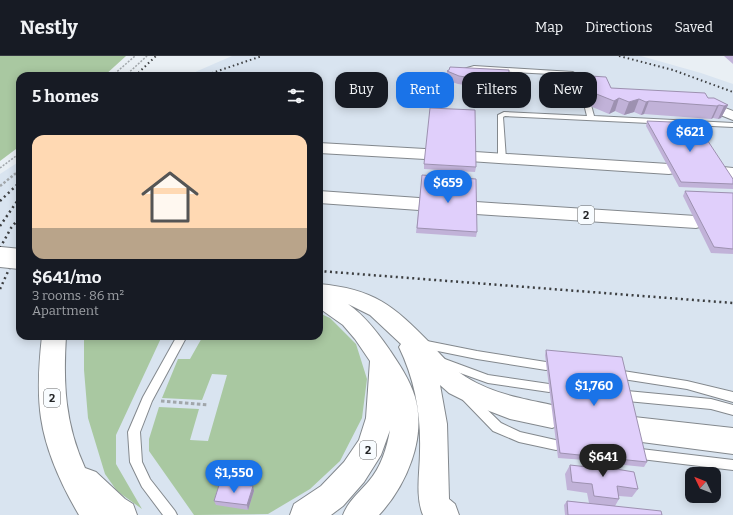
<!DOCTYPE html>
<meta charset="utf-8">
<style>
body{margin:0;font-family:Bitter,serif;background:#20242c;color:#f1f3f6;height:100vh;display:flex;flex-direction:column;font-size:15px;white-space:nowrap}
*{box-sizing:border-box;margin:0}
p{font-size:13px;color:#9ea1a6}
.icon{flex:none;width:22px;height:22px;fill:none;stroke:currentColor;stroke-width:2;stroke-linecap:round;stroke-linejoin:round}
.map{position:relative;flex:1;overflow:hidden}
.sheet{position:absolute;left:16px;top:16px;width:307px;height:268px;display:flex;flex-direction:column;background:#171b24;border-radius:12px;box-shadow:0 2px 10px #0003}
.sheet>*{flex:none}
.banner{position:absolute;left:335px;top:16px;width:338px;height:36px;display:flex;gap:8px}
.needle{width:26px;rotate:313deg}
.tools{position:absolute;left:685px;top:411px;display:grid;gap:8px}
.tools a{display:grid;place-items:center;width:36px;height:36px;border-radius:8px;background:#171b24;box-shadow:0 2px 10px #0003;font-size:20px}
.price{position:absolute;translate:-50% -34px;padding:0 9px;border-radius:14px;background:#1a73e8;color:#fff;font-size:13px;line-height:26px;filter:drop-shadow(0 1px 2px #0008)}
.price::after{content:'';position:absolute;left:50%;top:24px;width:12px;height:9px;margin-left:-6px;background:inherit;clip-path:polygon(0 0,100% 0,50% 100%)}
.price.current{background:#222;color:#fff}
ul{padding:0;list-style:none}
li{display:grid;align-content:center;gap:8px;height:212px;padding:0 16px}
li+li{border-top:1px solid #363941}
li span{display:grid;place-items:center;height:124px;border-radius:12px;color:#555}
li>.icon{margin-inline-start:auto}
span .icon{width:72px;height:72px;fill:#fffc;stroke-width:1}
li b{font-size:17px}
h2{display:flex;justify-content:space-between;align-items:center;height:48px;padding:0 16px;font-size:17px}
.chip{padding:0 14px;border-radius:12px;background:#171b24;box-shadow:0 2px 10px #0003;font-size:14px;line-height:36px}
.chip.current{background:#1a73e8;color:#fff}
header{display:flex;align-items:center;gap:24px;box-sizing:border-box;height:56px;padding:0 20px;background:#171b24;border-bottom:1px solid #363941}
header strong{font-size:19px}
nav{display:flex;gap:22px;margin-inline-start:auto;font-size:14px}
.map>svg:first-child{display:block}
</style>
<header>
<strong>Nestly</strong>
<nav><a>Map</a><a>Directions</a><a>Saved</a></nav>
</header>
<div class="map">
<svg width="733" height="459" viewBox="0 0 733 459">
<rect width="100%" height="100%" fill="#e9eff4"/>
<path fill="#d9e4f0" fill-rule="evenodd" d="M232 0H641L701 17 733 28V459H0V118L20 105V280H319V20H186ZM692 418H714V440H692Z"/>
<path fill="#a9c8a1" d="M0 0H126L104 20H20V90L0 105Z
M319 257 330 262 356 288 367 323 362 362 340 405 310 433 268 458 194 459 149 395V383L159 351 199 353 190 384 208 385 227 319 212 318 202 344 162 342 178 303H190L203 280H319Z
M84 280H162L116 379V408L142 453 117 435 105 418 88 362 84 314Z"/>
<g fill="none" stroke-linecap="round" stroke-linejoin="round">
<defs>
<path id="lane" d="M474 10 573 16 584 23 594 60 733 67V71L505 60 503 61 506 103 502 105 498 103V59L504 56 587 60 578 24 570 19 474 14 463 16 460 14Z
M177 280H187L152 345 140 376 142 406 150 423 175 455 177 459H163L142 431 130 406 128 376 143 341Z
M422 284 477 295 546 306 550 307 551 310 550 313 546 314 477 303 418 291 417 288 418 285Z
M442 302 488 319 549 328 553 329 554 332 553 335 549 336 488 327 438 309 437 306 438 303Z
M623 315 687 325 733 336V346L687 333 623 323 619 322 618 319 619 316Z
M627 335 711 343 733 349V359L711 353 627 345 623 343 622 340 623 337Z
M467 336 471 338 501 367 520 376 560 385 562 389 560 393 556 394 519 386 493 375 463 344 462 341 463 338Z
M641 393 733 404V414L641 403 637 402 635 398 637 394Z"/>
<path id="street" d="M702 43 733 55V64L698 50 696 47 698 44Z"/>
<path id="highway" d="M319 87 425 93 431 94 433 98 431 102 425 103 319 97Z
M475 96 669 108 675 109 678 113 675 117 669 118 469 105 466 101 469 97Z
M723 111 733 112V122L717 120 714 116 717 112Z
M319 135 419 142 426 144 428 148 426 152 419 154 319 147Z
M476 146 696 160 703 162 706 166 703 170 696 172 476 158 469 156 466 152 469 148Z
M319 228C374 233 393 249 431 288 441 299 453 313 466 321 482 331 502 338 520 342 534 346 548 347 562 352L566 360 562 368 552 372 510 363 471 348 449 337 440 329 447 368 449 443 455 448 459 459H423C415 440 420 416 420 395 421 358 415 324 399 291L401 288 370 259 348 248C365 260 378 277 389 293 399 308 410 324 415 341 427 382 406 430 379 459H343C349 444 359 437 369 425 381 411 387 392 390 374L381 399 364 426 343 450 331 459H290L294 448 321 430 344 406 359 384 366 362 370 305 355 283 343 269 319 252Z
M42 280H66C63 328 65 368 85 412L96 416 125 443 133 448 137 459H79C62 430 46 396 41 362 37 335 39 307 42 280Z
M634 361 733 372V398L634 385 624 382 620 373 624 364Z"/>
</defs>
<use href="#lane" stroke="#83888d" stroke-width="2"/>
<use href="#street" stroke="#83888d" stroke-width="2"/>
<use href="#highway" stroke="#83888d" stroke-width="2"/>
<path stroke="#a1a6aa" stroke-width="1.5" stroke-dasharray="2 1.5" stroke-linecap="butt" d="M112 20 135 0
M125 20 147 0
M0 112 20 97"/>
<path stroke="#a1a6aa" stroke-width="2.5" stroke-dasharray="2.5 2" stroke-linecap="butt" d="M0 130 20 114"/>
<path stroke="#a1a6aa" stroke-width="3" stroke-dasharray="3.5 2.5" stroke-linecap="butt" d="M161 345 208 349"/>
<use href="#lane" fill="#fff" fill-rule="evenodd"/>
<use href="#street" fill="#fff" fill-rule="evenodd"/>
<use href="#highway" fill="#fff" fill-rule="evenodd"/>
<path stroke="#3c3e40" stroke-width="2" stroke-dasharray="1.5 3" stroke-linecap="butt" d="M619 0 673 14 733 36
M135 20 156 0
M203 20 262 0"/>
<path stroke="#3c3e40" stroke-width="2.5" stroke-dasharray="2 3.5" stroke-linecap="butt" d="M0 145 20 126
M0 170 20 141
M0 192 11 172 20 161
M319 215 733 247
M0 233 20 189"/>
<defs>
<path id="highway-bridge" d="M0 201 20 203"/>
</defs>
<use href="#highway-bridge" stroke="#83888d" stroke-width="22" stroke-linecap="butt"/>
<use href="#highway-bridge" stroke="#fff" stroke-width="20"/>
</g>
<path fill="#c1b2d8" d="M724 0H733V8Z
M447 15 509 22 508 31 472 30 458 28 446 24Z
M590 20 611 32 708 42 728 49 721 62 718 63 713 62 711 63 644 58 641 59 634 56 624 59 615 55 609 58 590 50 587 45 588 41 586 33Z
M647 65 733 123V133L679 131 646 70Z
M424 108 476 111 475 116 424 113Z
M422 119 477 176 476 181 416 177Z
M685 135 733 137V198L711 197 683 140Z
M546 294 647 406 644 411 615 408 616 413 638 433 632 441 619 440V443L615 450 662 459H565L564 449 567 445 589 447 587 437 567 434 565 418 570 409 581 411 585 404 558 402 545 299Z
M254 435 248 454 216 449 214 445Z"/>
<path fill="#9d91b0" d="M619 42 615 55 609 58 614 45Z
M639 43 634 56 624 59 629 46Z
M649 45 644 58 641 59 646 46Z
M719 49 713 62 711 63 717 50Z
M728 49 721 62 718 63 724 50Z
M253 430 254 435 248 454 247 449Z"/>
<path fill="#e0cffb" stroke="#9d91b0" d="M450 11 509 14V22H473L459 20 447 15 449 14Z
M590 20 606 21 611 32 705 37 708 42H714L728 49 724 50 719 49 717 50 649 45 646 46 639 43 629 46 619 42 614 45 594 37 591 32H593Z
M430 52 475 54 476 111 424 108Z
M647 65 696 67 733 123V128L681 126Z
M422 119 476 123 477 176 417 172Z
M685 135 733 137V193L714 191Z
M546 294 622 301 647 406 560 397Z
M586 402 614 405 616 413 634 416 638 433 617 430 619 443 594 440 592 428 572 426 570 409 588 411Z
M220 426 253 430 247 449 214 445Z
M567 445 661 455 662 459H568Z"/>
<g text-anchor="middle" stroke-width="4" stroke-linejoin="round" paint-order="stroke">
<g fill="#f8fcff" stroke="#626567" stroke-width="1">
<rect x="578" y="150" width="16" height="18" rx="3"/>
<rect x="44" y="333" width="16" height="18" rx="3"/>
<rect x="360" y="385" width="16" height="18" rx="3"/>
</g>
<g font-size="11" font-weight="bold" fill="#222426">
<text x="586" y="163">2</text>
<text x="52" y="346">2</text>
<text x="368" y="398">2</text>
</g>
</g>
</svg>
<div class="tools">
<a><svg class="needle" viewBox="-14 -14 28 28"><path d="M0-13l5 13h-10z" fill="#e53935"/><path d="M0 13l5-13h-10z" fill="#9ea1a6"/></svg></a>
</div>
<b class="price" style="left:690px;top:97px">$621</b>
<b class="price" style="left:448px;top:148px">$659</b>
<b class="price" style="left:594px;top:351px">$1,760</b>
<b class="price current" style="left:603px;top:422px">$641</b>
<b class="price" style="left:234px;top:438px">$1,550</b>
<div class="banner">
<a class="chip">Buy</a>
<a class="chip current">Rent</a>
<a class="chip">Filters</a>
<a class="chip">New</a>
</div>
<section class="sheet">
<h2>5 homes<svg class="icon" aria-label="filters" viewBox="0 0 24 24"><path d="M4 7h16M4 17h16"/><circle cx="9" cy="7" r="2"/><circle cx="15" cy="17" r="2"/></svg></h2>
<ul>
<li><span style="background:linear-gradient(#ffd9b3 75%,#b9a48a 0)"><svg class="icon" aria-label="home" viewBox="0 0 24 24"><path d="M3 11l9-7 9 7M6 9v11h12V9"/></svg></span><div><b>$641/mo</b><p>3 rooms · 86 m²</p><p>Apartment</p></div></li>
</ul>
</section>
</div>
